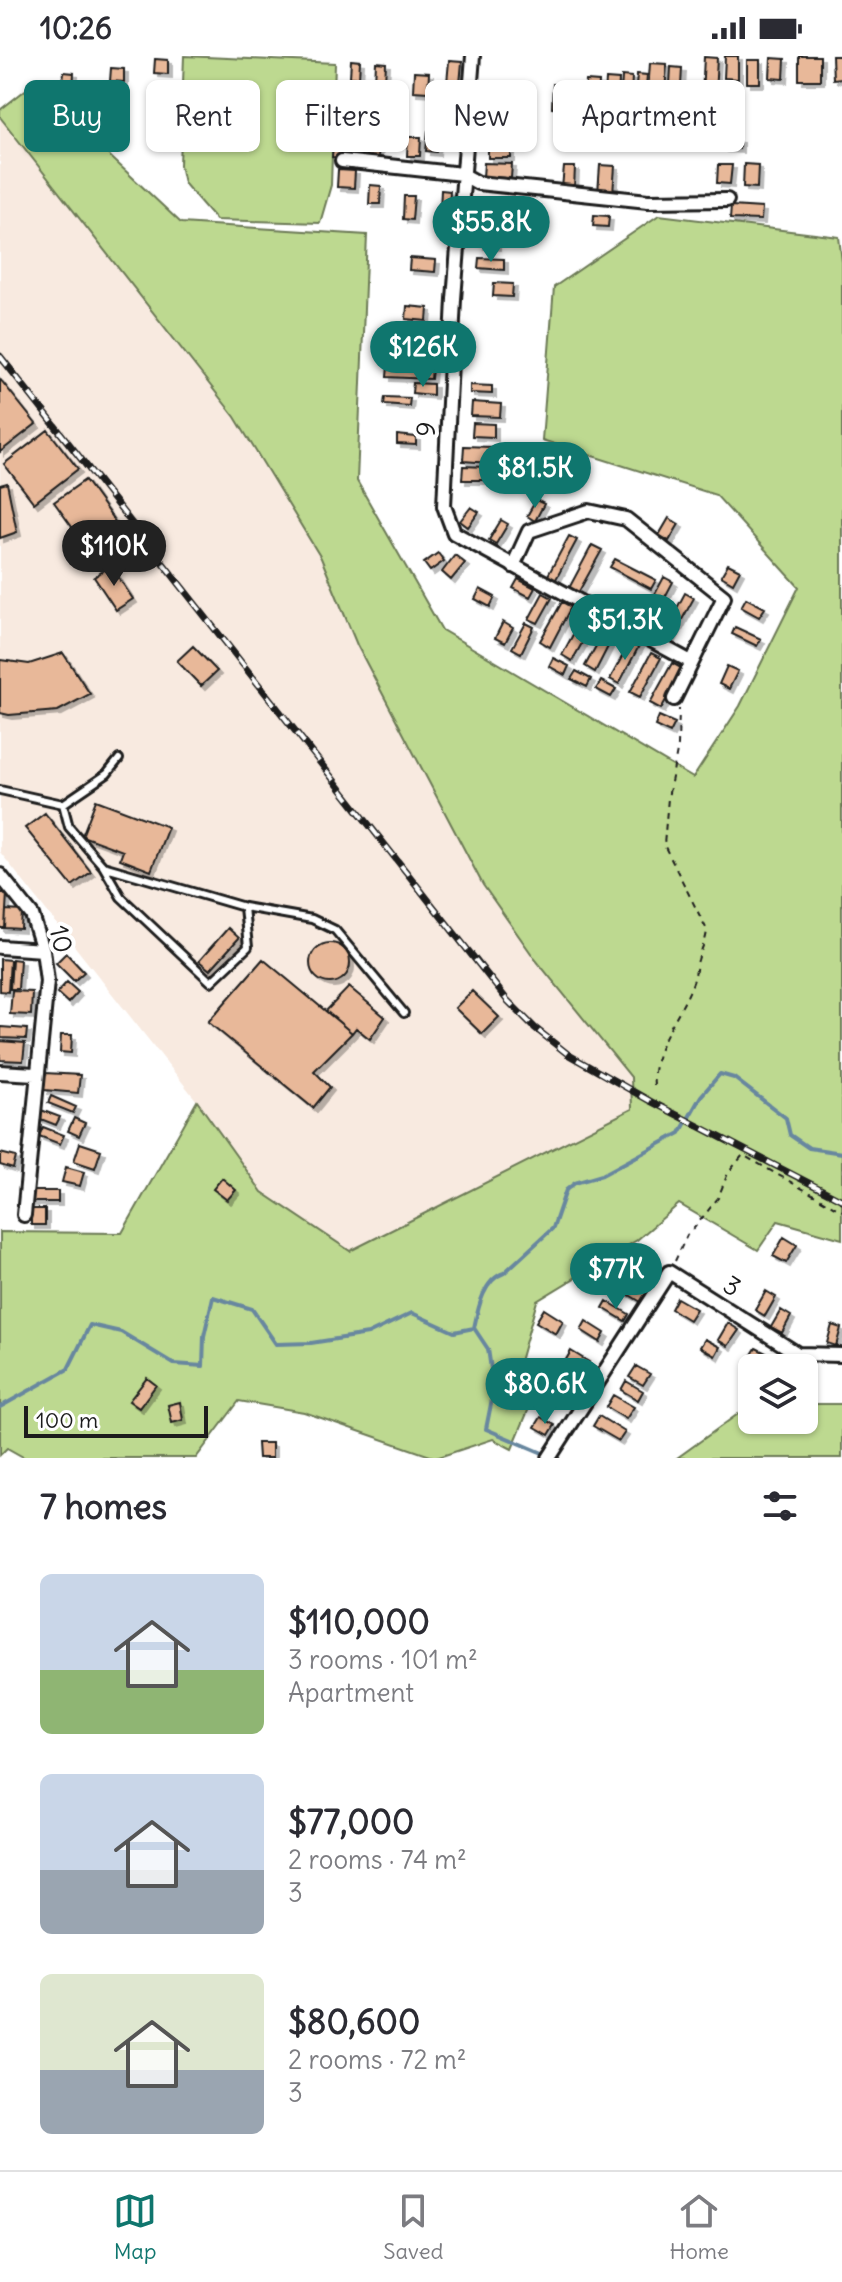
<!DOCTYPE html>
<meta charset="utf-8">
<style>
body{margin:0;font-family:Delius,sans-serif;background:#f7f7f7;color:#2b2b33;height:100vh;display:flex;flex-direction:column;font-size:30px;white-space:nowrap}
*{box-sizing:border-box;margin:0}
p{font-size:26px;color:#7c7c81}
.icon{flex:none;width:44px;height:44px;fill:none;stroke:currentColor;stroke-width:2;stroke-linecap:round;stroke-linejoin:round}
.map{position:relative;height:1402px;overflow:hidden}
.details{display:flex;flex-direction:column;background:#fff;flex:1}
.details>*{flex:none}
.top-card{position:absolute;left:24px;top:24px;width:794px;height:72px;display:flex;gap:16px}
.buttons{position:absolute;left:738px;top:1298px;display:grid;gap:16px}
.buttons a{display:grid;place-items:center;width:80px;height:80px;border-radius:12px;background:#fff;box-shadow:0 2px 6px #0004;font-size:40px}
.scale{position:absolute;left:24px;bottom:20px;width:184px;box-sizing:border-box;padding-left:8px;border:4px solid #1c1c1c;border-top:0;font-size:22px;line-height:28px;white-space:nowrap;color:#1c1c1c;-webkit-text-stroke:6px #fff;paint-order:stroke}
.price{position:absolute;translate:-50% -68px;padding:0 18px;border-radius:28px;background:#0f766e;color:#fff;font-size:26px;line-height:52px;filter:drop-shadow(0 2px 4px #0008)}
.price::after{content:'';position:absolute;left:50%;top:48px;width:24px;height:18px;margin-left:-12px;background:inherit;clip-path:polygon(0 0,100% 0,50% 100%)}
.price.current{background:#222;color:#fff}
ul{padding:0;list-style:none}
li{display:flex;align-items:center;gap:24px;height:200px;padding:0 40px}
li span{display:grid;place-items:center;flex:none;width:224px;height:160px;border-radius:12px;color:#555}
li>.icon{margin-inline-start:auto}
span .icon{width:96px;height:96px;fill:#fffc;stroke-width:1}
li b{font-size:34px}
h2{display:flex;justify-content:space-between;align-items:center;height:96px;padding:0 40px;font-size:34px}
.chip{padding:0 28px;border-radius:12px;background:#fff;box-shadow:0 2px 6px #0004;font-size:28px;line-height:72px}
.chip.current{background:#0f766e;color:#fff}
.status{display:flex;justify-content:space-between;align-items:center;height:56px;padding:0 40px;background:#fff;direction:ltr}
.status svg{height:22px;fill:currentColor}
.menu{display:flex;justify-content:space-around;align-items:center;height:112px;border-top:2px solid #e1e1e2;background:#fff;font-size:22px;color:#7c7c81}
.menu a{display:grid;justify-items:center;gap:4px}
.menu .current{color:#0f766e}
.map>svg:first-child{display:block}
</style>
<div class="status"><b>10:26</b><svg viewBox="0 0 49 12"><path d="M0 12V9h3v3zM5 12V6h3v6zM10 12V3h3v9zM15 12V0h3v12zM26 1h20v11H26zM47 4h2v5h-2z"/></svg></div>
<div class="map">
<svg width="842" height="1402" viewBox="0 0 842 1402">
<defs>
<filter id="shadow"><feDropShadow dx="4" dy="4" stdDeviation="0" flood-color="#0004"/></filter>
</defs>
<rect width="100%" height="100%" fill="#fff"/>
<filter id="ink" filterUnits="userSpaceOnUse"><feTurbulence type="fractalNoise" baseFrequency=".0125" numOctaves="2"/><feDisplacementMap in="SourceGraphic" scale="16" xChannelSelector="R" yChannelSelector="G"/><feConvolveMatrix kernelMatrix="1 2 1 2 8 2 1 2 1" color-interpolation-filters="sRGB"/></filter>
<g filter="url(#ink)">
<path fill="#f8eae0" d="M0 61 235 361 321 502 357 589 483 829 535 903 631 1021 632 1053 350 1195 262 1136 197 1045 0 796Z"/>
<path fill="#bdd990" stroke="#6c7a56" stroke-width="2" d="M184 0 335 7 331 129 320 167 216 164 184 127 180 109Z
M33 28 181 167 367 179 357 425 442 574 693 722 740 650 799 531 716 439 542 384 554 231 659 159 839 181 842 206V1183L778 1165 758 1194 679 1148 637 1184 537 1245 510 1341 530 1350 512 1393 493 1383 436 1402 304 1356 239 1345 196 1402H25L7 1392 0 1399V1176L122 1177 197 1045 262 1136 350 1195 632 1053 631 1021 535 903 483 829 357 589 321 502 235 361 0 61V54Z
M752 1348V1364H804V1348H842V1402H677Z"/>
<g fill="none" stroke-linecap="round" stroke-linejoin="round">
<path stroke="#67879f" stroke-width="4" d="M474 1272C478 1253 483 1224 504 1217L553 1172 566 1134 575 1127 602 1119 680 1077 701 1040 720 1018 734 1022 786 1062 790 1079 809 1092 842 1097
M474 1272 488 1293 494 1333 486 1373 545 1398
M0 1351 68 1313 90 1269 121 1276 174 1308 203 1310 204 1280 213 1241 252 1253 276 1288 311 1287 368 1278 412 1257 454 1276 474 1272"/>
</g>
<path fill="#e8b899" stroke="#1c1c1c" stroke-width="2" filter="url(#shadow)" d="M725 0H738V23L724 22Z
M799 0H820V24H799Z
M832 0H842V22L833 23Z
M704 1 717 2 715 39H702Z
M771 2 785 3 784 23 770 22Z
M155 3 168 4V18L154 17Z
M351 4 360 5 359 22 350 21Z
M747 4H760V27H747Z
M449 5 462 6 460 28 447 27Z
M376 6 386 7 385 27H375Z
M650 7 667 8 665 37 648 36Z
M671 11 682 12 681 30 670 29Z
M111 12 124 13V26L110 25Z
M64 16 74 17 73 34 62 33Z
M414 16 429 17 428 36 413 35Z
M637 18 647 19 645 43H635Z
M622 20 632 21 630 54 620 53Z
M606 23 619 24 618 42 605 41Z
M586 25 599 26 598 46H584Z
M553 28 569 29 568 53 552 52Z
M86 37 98 38 97 55 85 54Z
M701 46 715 47 714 68 699 67Z
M336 55H345L341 102 332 101Z
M491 69H513V82H491Z
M428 75H438L436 96 426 95Z
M408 81H421L420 100H407Z
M724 82 739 83V93L723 92Z
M345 83 359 84 358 103 343 102Z
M367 84 379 85 378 103 366 102Z
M488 90H511V102H488Z
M484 107 512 108 511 122 483 121Z
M744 108 758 109 757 132 743 131Z
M600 109 615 110 613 138 598 137Z
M718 109H732L730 128 717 127Z
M564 111H575L574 133 562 132Z
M338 114 355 115 354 132 337 131Z
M370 129 381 130 380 148H369Z
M441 134 450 135 449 155 440 154Z
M404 140H414L412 164 403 163Z
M481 143H501V158H481Z
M511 147 521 148 520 163H510Z
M731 150 762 152 761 164 730 163Z
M533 155H543L542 173H532Z
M594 159 609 160 608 171 593 170Z
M482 169 497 170 496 190 480 189Z
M410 202 436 204 435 216 409 214Z
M479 202 504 203V214L478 212Z
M494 227 513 228 512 241 493 240Z
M407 250 428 252 427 265 406 263Z
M410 283 428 285 427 297 410 296Z
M388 310 432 312 431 323 387 321Z
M0 323 36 368 0 396Z
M413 327 433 328V339L412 337Z
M470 329 492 330V338L470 337Z
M385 341 410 342 409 350 384 348Z
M472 346 501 348 500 361 471 360Z
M473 367 494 368V381L472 380Z
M48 374 78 413 34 447 4 408Z
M397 379 416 381V389L397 388Z
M464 390 491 391 490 407 463 405Z
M463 410 485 411 484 424H462Z
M85 424 131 488 100 510 54 446Z
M7 427 17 476 0 482V429Z
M536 444 544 448 535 465 527 460Z
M471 451 479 456 468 471 460 465Z
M669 462 679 468 669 485 659 479Z
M501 464 508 468 496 488 489 484Z
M569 480 577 484 555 525 547 521Z
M592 489 602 494 577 539 568 534Z
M438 497 444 505 430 515 424 507Z
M455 499 465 507 451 524 442 516Z
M615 503 656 524 651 533 610 511Z
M728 508 740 514 733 527 721 520Z
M111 510 133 543 116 554 94 521Z
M664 521 673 526 645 579 636 574Z
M518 523 535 532 530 541 513 532Z
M480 533 495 541 490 551 475 543Z
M543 537 552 542 538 567 529 563Z
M685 537 694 542 669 587 661 582Z
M746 542 765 552 759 561 741 551Z
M562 546 571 551 550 591 540 585Z
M584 558 595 564 572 605 562 599Z
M503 566 513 572 505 587 495 582Z
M526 567 534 571 521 597 512 592Z
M607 570 616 575 595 616 585 610Z
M735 571 761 583 757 590 732 578Z
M631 584 640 588 619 628 610 623Z
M193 590 217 615 201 630 177 605Z
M63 597 90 638 58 655 9 659 0 657V604L29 608Z
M651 597 661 602 640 641 630 636Z
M553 602 569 610 565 619 549 610Z
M672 607 683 613 661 653 650 647Z
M727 610 738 615 729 633 719 628Z
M576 615 591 623 587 631 571 623Z
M601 625 616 633 611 641 596 633Z
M659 660 675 667 670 677 655 670Z
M96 744 168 771 151 815 120 803 123 795 82 780Z
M45 757 91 816 72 830 25 772Z
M0 837H7L5 872H0Z
M6 854 22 855 21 873 5 872Z
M228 872 239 882 210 914 199 905Z
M310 907a20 20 0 1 1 40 0a20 20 0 1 1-40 0Z
M66 897 84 916 74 925 56 907Z
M0 903 10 904 8 936 0 935Z
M12 903 20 904 18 933H10Z
M263 903 352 977 314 1015 330 1031 313 1052 208 966Z
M67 926 78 936 68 947 57 937Z
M349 931 385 961 370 983 356 972 352 977 326 955Z
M12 935 32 936 31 959 10 958Z
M472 935 499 961 482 978 455 952Z
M1 971 27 973 26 983 1 982Z
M61 979H72L71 997 60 996Z
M0 985 25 987 23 1005 0 1004Z
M45 1017 80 1019 78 1037 44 1034Z
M51 1040 76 1051 73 1057 48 1047Z
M41 1054 60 1061 56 1069 38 1062Z
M74 1062 85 1067 79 1080 68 1075Z
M43 1071 64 1079 60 1088 39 1080Z
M80 1087 101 1094 95 1112 74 1105Z
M0 1097 16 1101 13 1113 0 1109Z
M66 1111 84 1116 80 1130 62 1126Z
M222 1122 236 1134 227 1144 213 1133Z
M31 1135H58V1146H31Z
M31 1153H45V1169H31Z
M784 1181 797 1189 786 1207 773 1200Z
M627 1224 647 1236 641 1246 621 1234Z
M766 1235 776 1241 765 1260 755 1254Z
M677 1242 696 1253 689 1264 671 1253Z
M607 1245 629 1258 625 1265 603 1252Z
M544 1253 563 1265 556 1278 536 1266Z
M781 1254 791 1260 782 1277 771 1271Z
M586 1265 605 1277 600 1286 581 1274Z
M728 1267 739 1274 728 1290 718 1284Z
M832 1269 841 1272 836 1290 827 1287Z
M705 1283 720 1291 715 1300 700 1291Z
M756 1292 766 1297 758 1311 748 1305Z
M571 1295 589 1306 582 1318 564 1307Z
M636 1310 650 1318 643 1329 629 1321Z
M147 1322 156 1329 139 1352 129 1345Z
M626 1325 643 1335 638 1344 621 1334Z
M613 1339 634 1351 626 1363 606 1351Z
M180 1346 183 1364 172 1367 168 1349Z
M599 1360 625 1376 619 1385 593 1370Z
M541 1361 555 1369 549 1379 535 1371Z
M257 1387H272V1402H258Z"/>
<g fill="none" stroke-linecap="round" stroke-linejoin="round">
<defs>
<path id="service" d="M0 734 63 748 69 771 103 810 244 851 312 863 335 874 404 957
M63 748 107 718 119 703
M103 810 121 841 211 926 248 891 244 851"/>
<path id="minor" d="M473 0 454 243 444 450 454 477 691 606
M342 105 462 118 478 127 648 145 727 144
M513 510 529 475 589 455 626 463 724 541 674 643
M0 819 32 859 43 894 47 925 24 1159
M0 891 43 894
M0 1016 35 1018
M549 1402 669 1216 798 1298 842 1299"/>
</defs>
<use href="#service" stroke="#1c1c1c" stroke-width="12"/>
<use href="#minor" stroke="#1c1c1c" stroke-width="18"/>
<path stroke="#1c1c1c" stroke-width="2" stroke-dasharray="6 6" stroke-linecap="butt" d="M654 1029C650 991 683 958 694 923 696 917 696 910 698 904 701 893 706 886 707 874L664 789 668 742 678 690 679 653
M675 1205 687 1179 695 1171 718 1142 728 1117 743 1099 842 1155"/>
<use href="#service" stroke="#fff" stroke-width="6"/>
<use href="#minor" stroke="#fff" stroke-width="12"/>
<defs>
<path id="rail" d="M0 300 507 944 535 972 569 999 650 1045 842 1144"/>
</defs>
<use href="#rail" stroke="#1c1c1c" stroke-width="7"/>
<use href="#rail" stroke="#fff" stroke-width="4" stroke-dasharray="12" stroke-linecap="butt"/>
</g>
</g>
<g text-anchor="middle" stroke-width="8" stroke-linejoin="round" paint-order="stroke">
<g font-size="26" fill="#1c1c1c" stroke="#fff">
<text transform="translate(426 373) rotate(-87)" y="9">9</text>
<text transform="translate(61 883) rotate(77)" y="9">10</text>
<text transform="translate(732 1230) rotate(33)" y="9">3</text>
</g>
</g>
</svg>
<div class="buttons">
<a><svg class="icon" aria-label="layers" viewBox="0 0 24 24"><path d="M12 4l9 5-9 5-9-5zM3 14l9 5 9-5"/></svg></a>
</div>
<div class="scale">100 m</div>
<b class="price" style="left:491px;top:208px">$55.8K</b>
<b class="price" style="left:423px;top:333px">$126K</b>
<b class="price" style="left:535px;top:454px">$81.5K</b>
<b class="price current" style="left:114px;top:532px">$110K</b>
<b class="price" style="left:625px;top:606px">$51.3K</b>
<b class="price" style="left:616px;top:1255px">$77K</b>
<b class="price" style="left:545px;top:1370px">$80.6K</b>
<div class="top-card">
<a class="chip current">Buy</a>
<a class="chip">Rent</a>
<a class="chip">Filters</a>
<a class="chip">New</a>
<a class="chip">Apartment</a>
</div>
</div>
<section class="details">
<h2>7 homes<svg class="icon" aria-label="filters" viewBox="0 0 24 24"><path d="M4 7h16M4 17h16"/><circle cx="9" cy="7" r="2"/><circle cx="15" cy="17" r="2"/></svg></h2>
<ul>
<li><span style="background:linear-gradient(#c9d6e8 60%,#8fb573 0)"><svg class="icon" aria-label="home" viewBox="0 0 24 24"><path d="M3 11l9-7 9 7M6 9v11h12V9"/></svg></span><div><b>$110,000</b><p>3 rooms · 101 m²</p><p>Apartment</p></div></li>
<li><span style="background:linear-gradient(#c9d6e8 60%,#9aa5b1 0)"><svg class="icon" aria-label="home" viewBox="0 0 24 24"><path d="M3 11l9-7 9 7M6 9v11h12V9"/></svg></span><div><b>$77,000</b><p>2 rooms · 74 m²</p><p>3</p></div></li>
<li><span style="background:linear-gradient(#dfe7d0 60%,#9aa5b1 0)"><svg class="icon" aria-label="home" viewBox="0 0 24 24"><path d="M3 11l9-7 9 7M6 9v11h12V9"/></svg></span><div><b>$80,600</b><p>2 rooms · 72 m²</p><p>3</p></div></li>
</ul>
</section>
<nav class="menu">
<a class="current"><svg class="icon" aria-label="map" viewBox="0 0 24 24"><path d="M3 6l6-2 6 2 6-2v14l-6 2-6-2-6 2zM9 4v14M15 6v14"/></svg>Map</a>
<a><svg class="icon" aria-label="saved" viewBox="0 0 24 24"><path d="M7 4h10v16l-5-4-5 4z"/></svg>Saved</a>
<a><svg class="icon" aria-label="home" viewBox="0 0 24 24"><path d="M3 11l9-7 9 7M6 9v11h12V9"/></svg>Home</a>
</nav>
